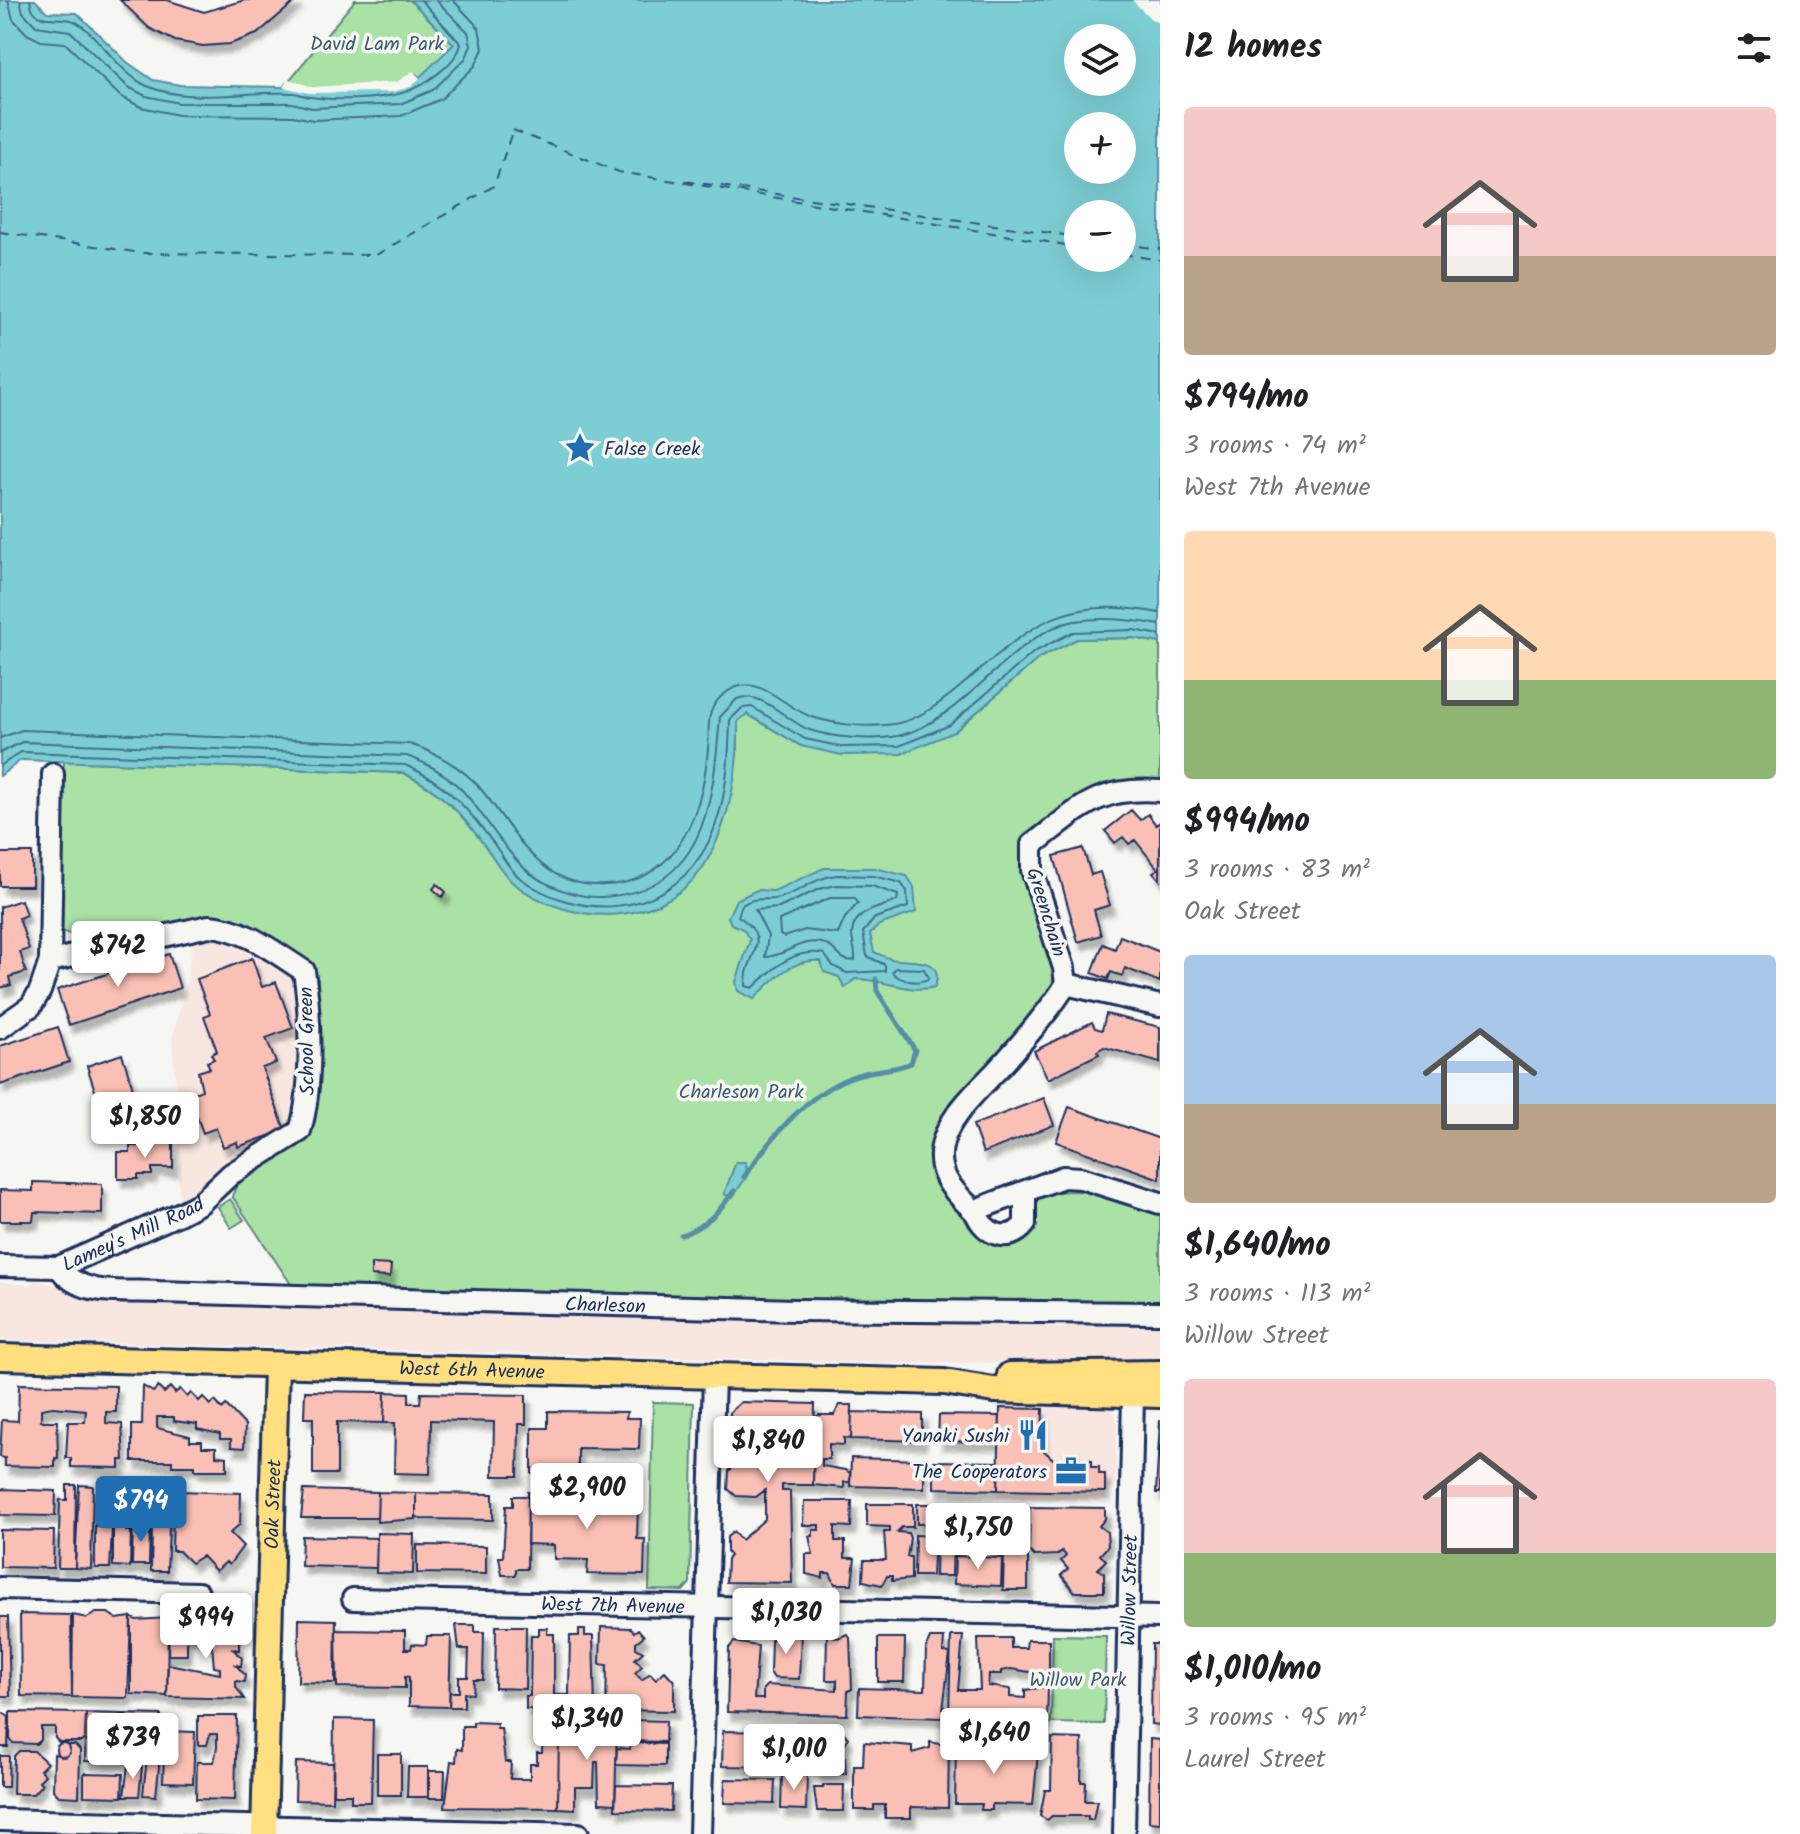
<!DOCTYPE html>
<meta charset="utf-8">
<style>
body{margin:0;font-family:Kalam,sans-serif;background:#f2f2f2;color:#202124;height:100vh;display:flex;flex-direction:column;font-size:30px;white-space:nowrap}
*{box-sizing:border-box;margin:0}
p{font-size:26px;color:#757577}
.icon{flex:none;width:44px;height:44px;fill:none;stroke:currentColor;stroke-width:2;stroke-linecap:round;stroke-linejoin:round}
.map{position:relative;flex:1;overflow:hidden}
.side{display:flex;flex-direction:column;background:#fff;width:640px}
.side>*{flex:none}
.tools{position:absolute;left:1064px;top:24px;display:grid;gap:16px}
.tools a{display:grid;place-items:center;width:72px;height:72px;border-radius:50%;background:#fff;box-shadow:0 8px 32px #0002;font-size:40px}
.price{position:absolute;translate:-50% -68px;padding:0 18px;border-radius:8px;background:#fff;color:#222;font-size:26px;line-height:52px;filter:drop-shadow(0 2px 4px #0008)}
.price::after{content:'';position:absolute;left:50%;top:48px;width:24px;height:18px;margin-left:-12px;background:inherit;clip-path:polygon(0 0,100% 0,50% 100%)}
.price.current{background:#1f6fb2;color:#fff}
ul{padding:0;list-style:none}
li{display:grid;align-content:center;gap:16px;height:424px;padding:0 24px}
li span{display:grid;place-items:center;height:248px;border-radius:8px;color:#555}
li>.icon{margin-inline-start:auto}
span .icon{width:144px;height:144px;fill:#fffc;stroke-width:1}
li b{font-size:34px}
h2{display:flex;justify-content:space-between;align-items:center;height:96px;padding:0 24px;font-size:34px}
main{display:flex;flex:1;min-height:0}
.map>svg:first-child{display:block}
</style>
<main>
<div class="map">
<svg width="1160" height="1834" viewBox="0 0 1160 1834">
<defs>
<filter id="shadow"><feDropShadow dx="4.5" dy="8" stdDeviation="2" flood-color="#0004"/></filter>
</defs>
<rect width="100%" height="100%" fill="#f6f6f2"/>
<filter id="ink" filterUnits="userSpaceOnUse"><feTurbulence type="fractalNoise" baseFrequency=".0125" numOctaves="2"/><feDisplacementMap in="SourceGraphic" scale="16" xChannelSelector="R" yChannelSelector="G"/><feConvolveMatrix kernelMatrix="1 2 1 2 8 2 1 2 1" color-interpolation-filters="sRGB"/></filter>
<g filter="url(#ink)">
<path fill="#f8e6e0" d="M222 937 301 979 298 1128 179 1201 178 1108 172 1040 187 981 193 940Z
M35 1280 114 1300 239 1305 996 1324 1160 1323V1362L891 1363 0 1340V1282L29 1285Z
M999 1401 1113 1406 1117 1420 1115 1488 1106 1494V1500L997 1498Z"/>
<path fill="#aae1a5" stroke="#628882" stroke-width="2" d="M355 0H410L454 44C443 55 431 72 417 79 387 94 319 91 287 83Z
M1133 638 1160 643V787L1132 785 1028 843 1064 980 1053 979V992L1014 1038 937 1164 998 1239 1032 1214 1037 1197C1089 1181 1110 1201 1160 1211V1303L996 1304 293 1287 232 1196C243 1163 287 1162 306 1136 326 1108 317 1016 318 979L311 971 244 929 81 949 76 936 58 930 64 761 403 773C457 798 477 835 511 881L738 750V721L747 714 801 746 954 732 1039 658 1077 639Z
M230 1199 244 1220 231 1228 218 1207Z
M653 1402 694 1403 690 1583 683 1591 649 1590Z
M1053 1635 1106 1636 1104 1724 1051 1723Z"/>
<path fill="#7cced4" stroke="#558ea5" stroke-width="2" fill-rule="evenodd" d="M0 0H35L47 12 77 13 127 62 153 80 180 85 283 87 286 83C324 93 382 96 416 74L420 77 454 44 410 0H1160V643L1133 638 1077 639 1039 658 954 732 901 754 842 755 801 746 747 714 738 721C739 766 731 816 709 857 671 929 571 929 513 883 503 874 495 860 487 849 463 815 442 791 403 773L21 760 0 776ZM1078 38H1122V82H1078ZM1078 126H1122V170H1078ZM1078 214H1122V258H1078Z
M824 868H875L907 876 914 887 916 912 879 925 870 934 874 952C881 955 890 960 898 960 918 962 944 958 935 987 909 994 883 979 855 979L845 988 839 977 824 972 821 961C792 958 773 980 754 999L738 991 736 982 750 940 743 929 731 924 728 917 736 900 757 890 774 891Z
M736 1162H746L747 1176 732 1198 724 1194Z"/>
<path fill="#f6f6f2" d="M1132 0H1160V24L1151 19Z
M413 71 420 78 411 87 392 92 309 93 283 87 289 79 313 87 397 82Z"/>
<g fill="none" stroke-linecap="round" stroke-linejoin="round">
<path stroke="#426f8d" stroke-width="2" d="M8 0 13 19 27 34 41 41 65 43 120 96 141 107 178 115 293 116 313 120 401 116 441 99 475 66 483 49 479 28 453 0
M20 0 23 12 36 26 70 31 128 87 146 96 179 103H292L312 108 400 104 433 90 466 58 471 45 468 32 436 0
M30 0C33 27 58 14 74 21 96 31 118 73 147 86 191 105 248 90 293 93 299 93 305 97 311 97 337 101 377 100 402 93 422 87 456 65 461 44L421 0
M0 738 22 730 409 744C434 751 463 768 480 788 514 828 535 883 595 885 675 889 702 817 708 749 710 727 704 710 724 694 758 667 784 710 815 718 839 725 869 728 894 724 919 720 942 702 961 686 1033 624 1060 595 1160 613
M0 753 22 742 407 756C475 780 479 823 523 867 541 885 577 898 601 897 706 892 713 801 720 717L737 699C761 690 786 720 807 729 831 738 873 741 898 736 967 720 1013 631 1075 621 1102 617 1133 620 1160 625
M0 766 21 752 405 765C446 782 468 809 494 844 502 855 509 869 520 878 576 920 661 918 701 855 726 817 729 763 730 720L742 708 752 707 805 739 843 747 899 746 950 725 1034 652 1073 632 1133 630 1160 635
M837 875 874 876 901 883 907 891 908 907 875 918 863 932 867 956 885 965V971L847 973 833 966 824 954C794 947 773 969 753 988L746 986C744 955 776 941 738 916L742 905C753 897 761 900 774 899 796 896 814 877 837 875Z
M837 885 872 886 898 895 897 901C881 908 853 910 852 934 852 943 856 952 855 960 839 964 837 946 822 943 799 938 785 957 765 957L768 936 755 910 779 908 819 889Z
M855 898 858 903 845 918 838 934 805 930 784 937 780 935 779 920 830 898Z
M896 968 924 969 929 978C919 985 899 981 892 972Z"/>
<path stroke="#558ea5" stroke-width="5" d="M744 1177C771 1138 805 1095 851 1077 871 1069 893 1071 911 1063L915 1050 877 991 876 979
M681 1235C706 1226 718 1213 734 1191"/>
<path stroke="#33577c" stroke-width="2" stroke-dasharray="10 8" stroke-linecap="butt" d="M513 130 619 172 1078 247
M685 181 1078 237
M0 232 142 253 376 255 494 186 512 132
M1122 244 1160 249
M1122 254 1160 260"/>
</g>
<path fill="#fbc0b5" stroke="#1b2f5e" stroke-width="2" filter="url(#shadow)" d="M120 0H167L204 12 245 0H297L257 34 230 44 203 46 175 41 149 28Z
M1131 810 1140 820 1148 814 1156 825 1160 822V880L1153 872 1158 869 1135 840 1129 844 1123 837 1115 843 1105 831Z
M1083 848 1091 875 1100 872 1110 905 1094 910 1101 935 1078 942 1054 856Z
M0 853H32V886H0Z
M437 884 446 892 442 897 433 889Z
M21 900 26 915 19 918 29 949 20 952 26 972 9 977 11 985 0 988V907Z
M1120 936 1160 952V982L1125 968 1122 976 1111 972 1108 979 1092 973 1103 944 1115 949Z
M169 954 180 988 69 1025 57 990Z
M252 958 262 987 276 982 293 1028 266 1038 276 1063 262 1068 285 1130 238 1147 237 1142 223 1147 216 1128 203 1133 189 1095 202 1090 198 1072 210 1068 207 1062 214 1059 211 1054 217 1051 204 1016 210 1014 197 979Z
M1106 1014 1160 1027V1063L1104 1047 1097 1051 1099 1054 1048 1079 1034 1051 1092 1022 1095 1028 1102 1030Z
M58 1027 69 1062 0 1085V1046Z
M122 1054 142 1116 107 1128 87 1066Z
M1044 1098 1054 1125 983 1153 973 1125Z
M1069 1107 1160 1139V1179L1056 1142Z
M154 1140H173V1168H152V1175H138V1179H118V1152H130V1146H154Z
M33 1182 102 1184V1214L34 1212 33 1221H0V1190L33 1191Z
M371 1264 391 1265 390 1277 371 1276Z
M19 1384 116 1386V1412H106V1423L122 1424 124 1460H120V1468L71 1467V1458H66L68 1422H85L86 1410 53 1407 41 1409V1421H57L58 1458H55V1467L5 1466V1458L0 1457 2 1420 18 1421Z
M143 1386 153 1392 158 1387 164 1393 170 1387 175 1393 180 1389 187 1397 191 1393 199 1401 203 1397 210 1405 215 1401 222 1409 226 1405 245 1425 244 1448 231 1447V1439H220V1434L197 1429V1424L174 1421V1417H157V1428L190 1436V1441H202V1447H216V1456L227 1457V1470H195V1466H172V1461H132V1425H142Z
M305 1391 385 1392 384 1423 337 1422V1474H313V1418H304Z
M385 1392 409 1393V1403H420L421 1393 526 1395V1424H519L518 1476H493L494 1422 431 1420 430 1474 394 1473 395 1423H384Z
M741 1402 815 1404 813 1485H782V1491H790L792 1583 726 1582 727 1559 730 1556 727 1552V1537L733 1532 741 1540 765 1519V1490L756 1497 736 1496 728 1489 729 1471 733 1467 729 1463 730 1412Z
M840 1405H852L851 1439 844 1438V1445L829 1444V1459H822V1466L845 1470 850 1473V1482H844V1488L813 1485 814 1419 819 1415H834Z
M1000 1408 1043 1409 1042 1449 1053 1459 1092 1460V1467H1099V1474H1105V1492L998 1490Z
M548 1411 627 1412 626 1418H640L639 1449 578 1448V1474H532V1428H548Z
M852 1412 922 1414V1441L851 1439Z
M939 1415 1000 1416 999 1442 938 1441Z
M1160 1420V1493H1156Z
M851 1458 924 1460V1488L850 1486Z
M934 1461 999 1462 998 1490 934 1488Z
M67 1485H76L75 1568H58L60 1500H67Z
M79 1485 93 1486 91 1569 75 1568Z
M132 1486 131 1513H120V1509L114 1508V1488Z
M153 1486H171L167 1571H151Z
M134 1488H149L148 1511H133Z
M0 1489 56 1491 55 1516 0 1515Z
M304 1490 378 1492 377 1518H301Z
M178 1491 241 1493 240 1524 230 1533 243 1546 229 1565 226 1562 216 1571 202 1556 191 1563 179 1551H172L173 1511H178Z
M378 1492 416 1493V1519L377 1522Z
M528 1492 604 1494V1505L638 1506 637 1539H645L644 1575 587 1574 588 1560 554 1559V1545L527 1544Z
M416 1493 493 1494V1520L421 1519 416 1516Z
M513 1496H528L527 1569H516V1575H502L499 1557H503L506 1506H513Z
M804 1501H852L851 1527 835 1526V1541H845V1558H855L852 1584H835L830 1573H823V1578L806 1574V1554H813L809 1536H813V1530H819V1525H803Z
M867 1504H913V1527H902L897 1532 908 1533 910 1538 907 1557H911V1579L892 1581V1576H887L882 1585 863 1581 864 1560H886L884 1532H890V1527L867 1526Z
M917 1504H933V1524H917Z
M1030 1507 1105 1508V1519L1099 1526 1107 1532 1108 1546 1100 1555 1106 1560 1098 1569 1104 1573V1592H1075L1061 1575 1068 1569 1061 1561 1066 1556 1062 1551 1057 1555 1034 1556 1029 1551Z
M956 1508 1030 1509 1029 1542 956 1540Z
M133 1522 150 1525 149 1565H132Z
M95 1525 112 1529 110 1568H95Z
M113 1525H126V1531H131L130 1567 113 1566Z
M0 1530 54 1531 53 1568 0 1567Z
M377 1533 414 1534 413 1574 376 1573Z
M915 1535 934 1536 932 1576H914Z
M302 1536 377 1538 376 1568 301 1566Z
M936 1540H953L952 1576H935Z
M417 1545 486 1546V1574L417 1573Z
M1004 1552H1028V1590H1003Z
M955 1556 1002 1558 1001 1586 954 1584Z
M96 1613H108L117 1619 131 1617 128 1698 72 1697 73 1615 87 1618Z
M20 1614 71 1615 72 1697 21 1696Z
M187 1615 225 1619 228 1616 236 1626V1634H231L239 1642V1650L233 1649 242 1658 241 1666 236 1665 245 1675 244 1682 236 1681V1687L244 1699 167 1697 168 1664 220 1674V1668L214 1667 211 1636 187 1635V1655H168L169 1633H178V1624Z
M0 1617H8L10 1696H0Z
M131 1617 136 1620 168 1618 167 1696 131 1694Z
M299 1619 336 1620 335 1683 298 1682Z
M456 1625H475V1632H484L483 1680H474L473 1694 464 1693V1707H449L450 1692H459V1677H468L469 1649H459Z
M496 1626H526L525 1689 495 1688Z
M601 1627 631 1628 634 1632 638 1629 644 1636 636 1642V1648L643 1652 635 1659 642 1666 635 1673 642 1680 650 1673 656 1679 665 1671 674 1681V1711L606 1710 607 1665 600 1664Z
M539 1628H547V1634H554V1695H569L570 1636H579V1630H585V1636H593L595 1710 526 1709V1696H530L531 1635H539Z
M336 1630 405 1631V1649H411L412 1644 426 1645 427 1636H451L449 1707 409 1706V1677L405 1676V1688L337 1687Z
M782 1633H801L799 1679 774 1678 770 1672 771 1640Z
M827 1634 838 1638 847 1634 850 1638 852 1689 848 1691 847 1715 727 1712 729 1648 734 1642 758 1646 754 1699H763V1689L767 1685 837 1690V1680H826Z
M951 1636H963L958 1690H980L978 1638H1011V1648H1026L1027 1640H1049V1675L1011 1669 1001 1671V1674H989L988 1686 1010 1689V1697L1025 1698V1690L1048 1687 1047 1721 949 1718Z
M878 1638H905L904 1682H878Z
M930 1638H944L943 1652 950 1653 942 1718 858 1715 859 1688 925 1690 926 1648Z
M1152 1644H1160V1725L1151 1724Z
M0 1711 9 1717 8 1747H0Z
M10 1712 86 1713 85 1739 81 1742H59L55 1738V1727H41V1740L36 1744 13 1743 10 1739Z
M86 1713 123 1714 121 1762 85 1761Z
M125 1714 161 1715 160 1751 124 1749Z
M198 1716H237L235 1800 196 1799 197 1762H214L217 1747V1734H210L207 1745H198Z
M334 1719 373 1720 371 1802H351V1794H333Z
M631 1720 666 1721 665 1742 630 1741Z
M473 1722 497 1723V1728H501L505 1762H511L510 1779H530V1764H537V1753H542L543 1731H548V1725H559L558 1808 445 1807 451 1761 456 1762 457 1749 462 1750V1726H473Z
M559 1725H617L615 1804 599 1803 598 1762H595L594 1787H575V1809L558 1808Z
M165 1731 195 1732 193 1783 163 1782Z
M723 1731 775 1732V1767L722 1766Z
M827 1732 844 1733 848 1738 844 1746 846 1774H816L813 1740 827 1737Z
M1052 1738 1082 1739 1081 1782H1086L1085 1801H1097L1093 1820H1088V1816H1052L1047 1820 1040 1816 1045 1790H1051Z
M1150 1739 1160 1740V1823L1149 1822Z
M864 1742 912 1746V1753L930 1748V1742L949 1746 948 1808 911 1807V1818H885V1805H874V1810H854V1766H863Z
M630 1743 665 1744V1766L616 1765 617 1748 630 1749Z
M56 1750a7 7 0 1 1 14 0a7 7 0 1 1-14 0Z
M956 1744H983L986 1751 993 1752V1748H1019L1024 1753H1038L1033 1805 992 1804V1810H981L982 1804H955Z
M68 1745H75L80 1750 79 1797 59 1796 53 1790 54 1754 65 1757 70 1753Z
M19 1751H34L47 1763 40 1770 45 1775 39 1781 42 1784 33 1794H13L14 1756Z
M377 1754H401V1795H377Z
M0 1756H9L8 1787H0Z
M147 1757H160L156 1796 143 1795Z
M296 1762 333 1763 332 1801 295 1800Z
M128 1765 142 1767 139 1796H124Z
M408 1767H428V1797H407Z
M429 1771H445L444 1798H429Z
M84 1773 123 1774 122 1797 84 1796Z
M782 1773 807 1774 806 1810 781 1809Z
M725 1779 775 1780 774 1804 724 1803Z
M616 1785 672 1786 671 1811 615 1810Z
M823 1785H844L843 1811H817L814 1788H823Z"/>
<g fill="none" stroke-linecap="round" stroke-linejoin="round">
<defs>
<g id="minor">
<path d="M1066 984 1160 1006"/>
<path d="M0 1028 31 1006 40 991 50 961 53 774"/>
<path d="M1025 1193V1224C1009 1245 984 1234 976 1213L983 1207 1063 1177 1081 1178 1160 1203"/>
<path d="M976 1213C966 1203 954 1193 947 1180 924 1137 971 1098 997 1070 1014 1052 1055 1004 1066 984L1064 968 1032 870V845C1080 809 1096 786 1160 791"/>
<path id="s1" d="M0 1266 59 1267 181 1213 200 1203 231 1174 300 1131C313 1088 311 1016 304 971 274 952 245 928 209 926L50 961"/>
<path id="s2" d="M59 1267C79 1298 126 1290 159 1292L795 1310 1160 1313"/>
<path d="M0 1588 198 1593"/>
<path id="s3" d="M353 1599 1160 1617"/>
<path d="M0 1820 578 1834"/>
<path d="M700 1834 714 1377"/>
<path id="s4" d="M1124 1834 1133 1394"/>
</g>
<g id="major">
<path id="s5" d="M0 1357 944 1382 994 1390 1160 1395"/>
<path d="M1010 1375 1160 1373"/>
<path id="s6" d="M264 1834 276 1365"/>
</g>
</defs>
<use href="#minor" stroke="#1b2f5e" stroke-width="26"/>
<use href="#major" stroke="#1b2f5e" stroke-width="30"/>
<use href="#minor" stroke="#f6f6f2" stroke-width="20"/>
<use href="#major" stroke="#ffdf80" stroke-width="24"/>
</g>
</g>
<defs>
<symbol id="sight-bare" viewBox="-9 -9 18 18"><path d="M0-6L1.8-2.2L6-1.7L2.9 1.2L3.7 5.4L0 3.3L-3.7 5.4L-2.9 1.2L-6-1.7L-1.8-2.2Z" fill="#1f6fb2" stroke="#f6f6f2" stroke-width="2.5" paint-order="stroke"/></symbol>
<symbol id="restaurant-bare" viewBox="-9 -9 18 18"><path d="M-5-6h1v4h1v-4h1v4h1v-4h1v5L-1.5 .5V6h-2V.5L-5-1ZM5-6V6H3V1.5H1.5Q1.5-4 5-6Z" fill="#1f6fb2" stroke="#f6f6f2" stroke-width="2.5" paint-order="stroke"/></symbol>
<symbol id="office-bare" viewBox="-9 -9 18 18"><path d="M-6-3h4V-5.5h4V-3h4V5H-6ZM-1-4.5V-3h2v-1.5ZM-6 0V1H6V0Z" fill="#1f6fb2" stroke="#f6f6f2" stroke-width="2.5" paint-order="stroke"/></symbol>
</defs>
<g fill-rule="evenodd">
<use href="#sight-bare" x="558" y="426" width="44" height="44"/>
<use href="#restaurant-bare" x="1011" y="1413" width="44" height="44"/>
<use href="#office-bare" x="1049" y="1449" width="44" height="44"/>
</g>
<g text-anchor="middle" stroke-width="7" stroke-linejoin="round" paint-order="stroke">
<g font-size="20" fill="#3f5c70" stroke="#f6f6f2">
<text x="377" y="50">David Lam Park</text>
<text x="741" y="1098">Charleson Park</text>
<text x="1078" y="1686">Willow Park</text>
</g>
<g font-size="20" fill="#1b2f5e" stroke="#f6f6f2" text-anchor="end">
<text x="604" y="455" text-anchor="start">False Creek</text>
<text x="1009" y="1442">Yanaki Sushi</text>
<text x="1047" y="1478">The Cooperators</text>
</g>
<g font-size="20" fill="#1b2f5e" stroke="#f6f6f2">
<text transform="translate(1047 912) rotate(73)" y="7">Greenchain</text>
<text transform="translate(306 1041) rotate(-91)" y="7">School Green</text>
<text dy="7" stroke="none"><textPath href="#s1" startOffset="140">Lamey's Mill Road</textPath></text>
<text dy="7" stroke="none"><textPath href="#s2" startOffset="554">Charleson</textPath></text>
<text dy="7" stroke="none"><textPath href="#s5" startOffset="472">West 6th Avenue</textPath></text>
<text dy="7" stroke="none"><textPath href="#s6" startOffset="330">Oak Street</textPath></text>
<text dy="7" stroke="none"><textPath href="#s4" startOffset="244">Willow Street</textPath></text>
<text dy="7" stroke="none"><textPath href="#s3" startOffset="260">West 7th Avenue</textPath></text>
</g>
</g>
</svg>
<div class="tools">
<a><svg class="icon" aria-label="layers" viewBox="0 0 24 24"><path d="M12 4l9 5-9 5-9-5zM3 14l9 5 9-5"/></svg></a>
<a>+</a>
<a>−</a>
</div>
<b class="price" style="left:118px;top:989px">$742</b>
<b class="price" style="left:145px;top:1160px">$1,850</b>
<b class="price" style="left:768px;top:1484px">$1,840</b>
<b class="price" style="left:587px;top:1531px">$2,900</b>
<b class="price current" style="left:141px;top:1544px">$794</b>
<b class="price" style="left:978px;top:1571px">$1,750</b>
<b class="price" style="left:786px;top:1656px">$1,030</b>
<b class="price" style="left:206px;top:1661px">$994</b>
<b class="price" style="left:587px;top:1762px">$1,340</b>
<b class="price" style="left:994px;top:1776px">$1,640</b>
<b class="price" style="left:133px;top:1781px">$739</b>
<b class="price" style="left:794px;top:1792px">$1,010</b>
</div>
<section class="side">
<h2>12 homes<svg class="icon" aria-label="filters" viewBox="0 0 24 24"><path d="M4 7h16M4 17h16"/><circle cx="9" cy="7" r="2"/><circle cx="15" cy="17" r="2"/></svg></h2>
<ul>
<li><span style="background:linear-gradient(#f6c9c9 60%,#b9a48a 0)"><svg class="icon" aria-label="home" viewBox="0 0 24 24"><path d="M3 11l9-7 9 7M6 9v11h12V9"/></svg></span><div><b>$794/mo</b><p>3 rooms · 74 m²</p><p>West 7th Avenue</p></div></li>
<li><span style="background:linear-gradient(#ffd9b3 60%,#8fb573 0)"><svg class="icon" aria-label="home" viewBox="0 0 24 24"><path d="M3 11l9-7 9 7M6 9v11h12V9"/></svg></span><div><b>$994/mo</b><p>3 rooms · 83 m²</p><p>Oak Street</p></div></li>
<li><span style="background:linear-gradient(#a9c7e8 60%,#b9a48a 0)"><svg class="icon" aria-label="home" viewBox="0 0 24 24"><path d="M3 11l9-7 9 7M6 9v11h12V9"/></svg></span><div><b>$1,640/mo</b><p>3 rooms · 113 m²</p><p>Willow Street</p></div></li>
<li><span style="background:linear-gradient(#f6c9c9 70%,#8fb573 0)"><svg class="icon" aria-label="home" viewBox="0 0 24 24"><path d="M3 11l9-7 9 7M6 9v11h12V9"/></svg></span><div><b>$1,010/mo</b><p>3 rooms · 95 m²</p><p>Laurel Street</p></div></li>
</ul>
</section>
</main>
